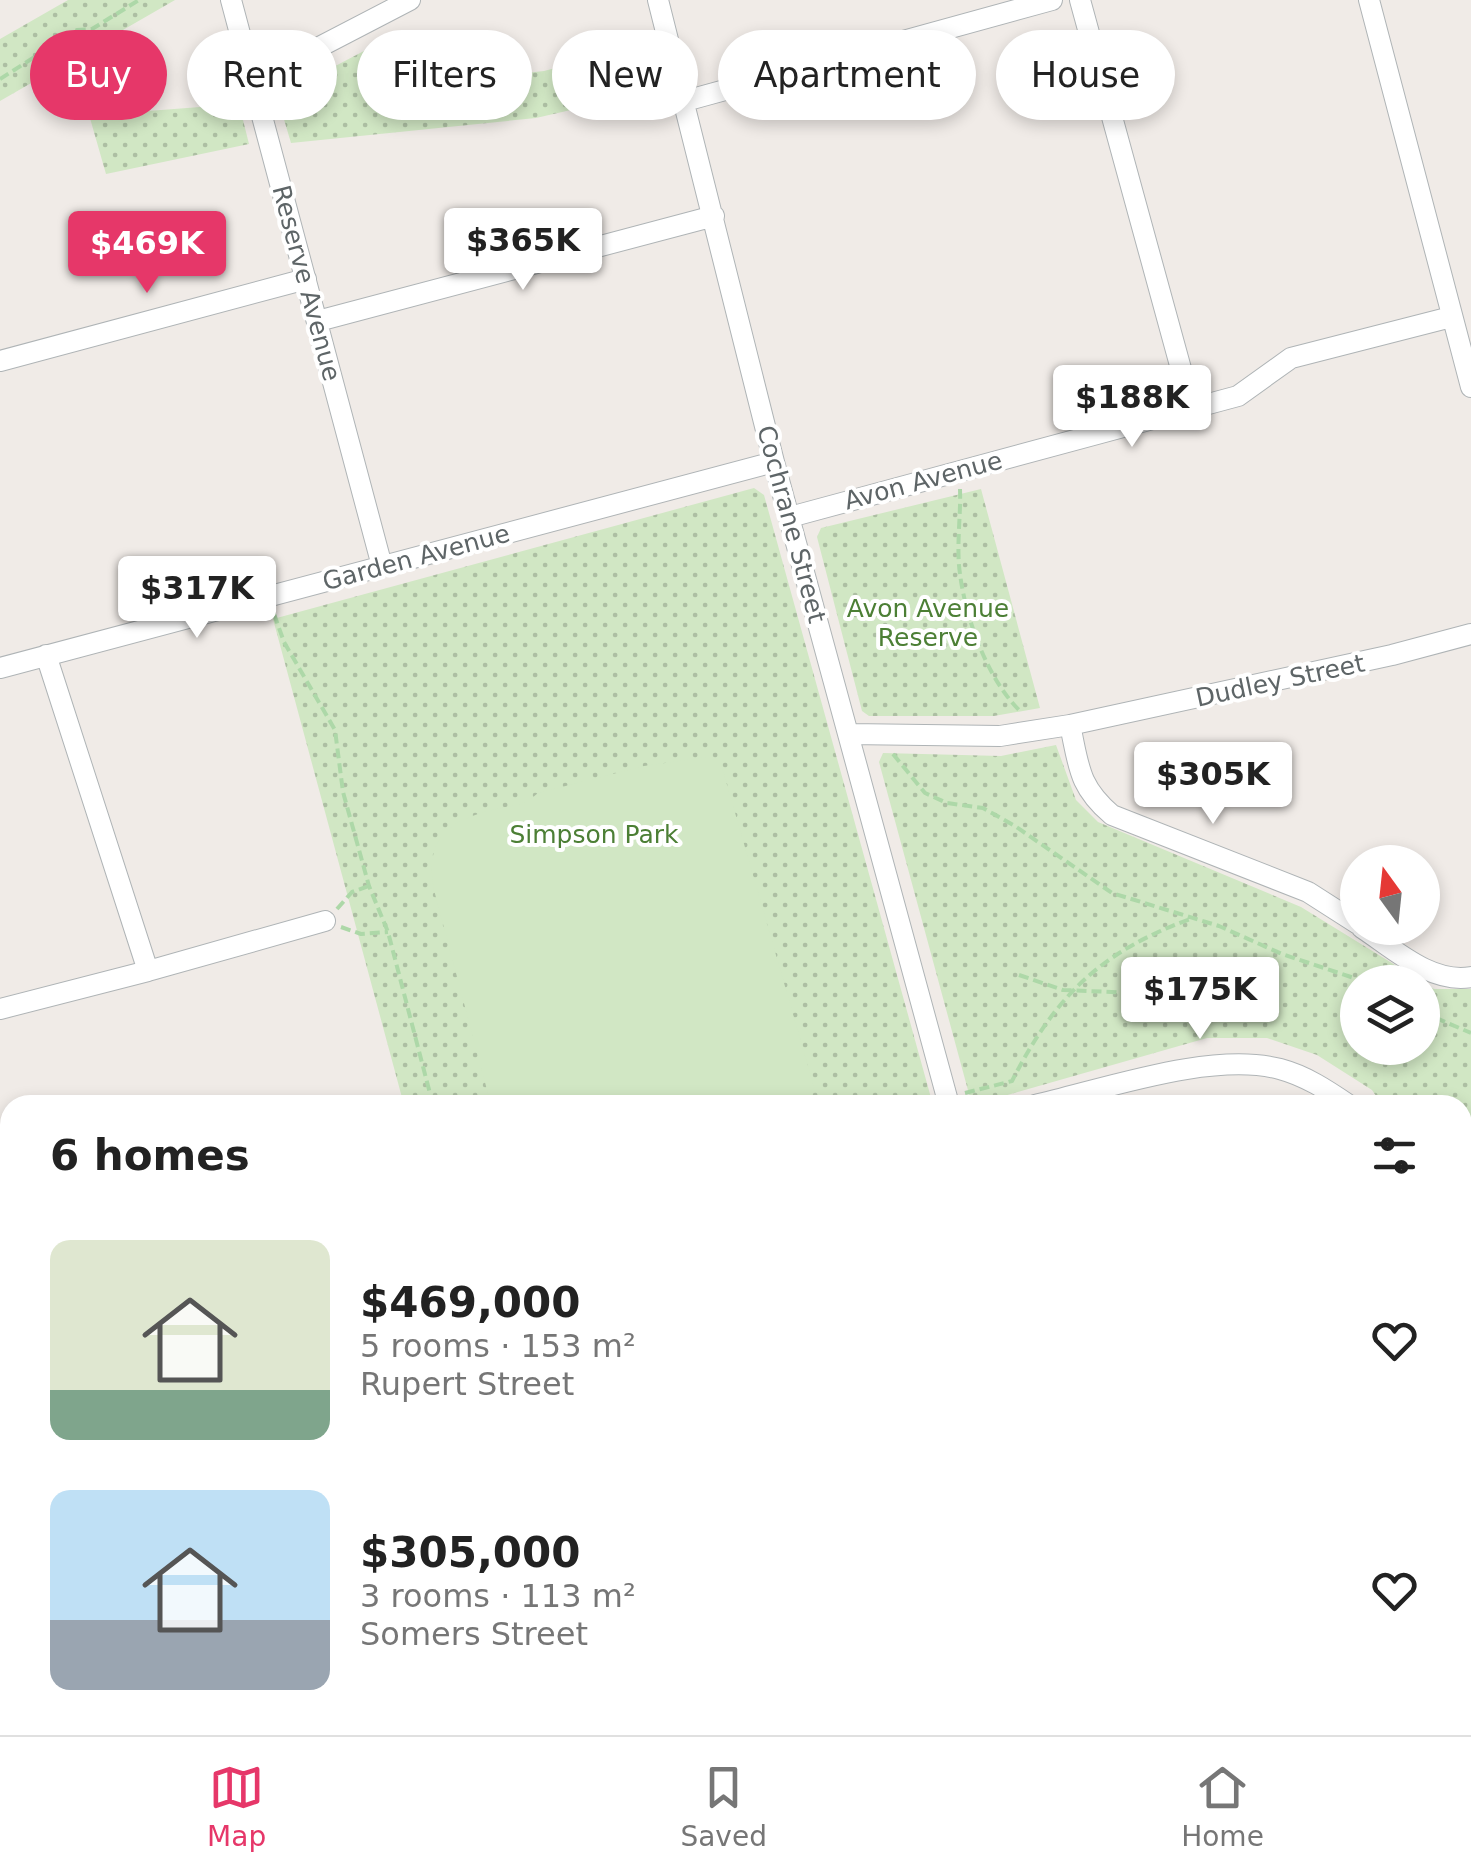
<!DOCTYPE html>
<meta charset="utf-8">
<style>
body{margin:0;font-family:"DejaVu Sans",sans-serif;background:#f2f2f2;color:#222;height:100vh;display:flex;flex-direction:column;font-size:38px;white-space:nowrap}
*{box-sizing:border-box;margin:0}
p{font-size:32px;color:#767676}
.icon{flex:none;width:55px;height:55px;fill:none;stroke:currentColor;stroke-width:2;stroke-linecap:round;stroke-linejoin:round}
.map{position:relative;flex:1;overflow:hidden}
.panel{position:absolute;left:0px;top:1095px;width:1472px;height:640px;display:flex;flex-direction:column;background:#fff;border-radius:30px 30px 0 0;box-shadow:0 5px 15px #0003}
.panel>*{flex:none}
.hud{position:absolute;left:30px;top:30px;width:1412px;height:90px;display:flex;gap:20px}
.needle{width:65px;rotate:345deg}
.buttons{position:absolute;left:1340px;top:845px;display:grid;gap:20px}
.buttons a{display:grid;place-items:center;width:100px;height:100px;border-radius:50%;background:#fff;box-shadow:0 5px 15px #0003;font-size:50px}
.price{position:absolute;translate:-50% -85px;padding:0 22px;border-radius:10px;background:#fff;color:#222;font-size:32px;line-height:65px;filter:drop-shadow(0 2px 5px #0008)}
.price::after{content:'';position:absolute;left:50%;top:60px;width:30px;height:22px;margin-left:-15px;background:inherit;clip-path:polygon(0 0,100% 0,50% 100%)}
.price.current{background:#e63769;color:#fff}
ul{padding:0;list-style:none}
li{display:flex;align-items:center;gap:30px;height:250px;padding:0 50px}
li span{display:grid;place-items:center;flex:none;width:280px;height:200px;border-radius:20px;color:#555}
li>.icon{margin-inline-start:auto}
span .icon{width:120px;height:120px;fill:#fffc;stroke-width:1}
li b{font-size:42px}
h2{display:flex;justify-content:space-between;align-items:center;height:120px;padding:0 50px;font-size:42px}
.chip{padding:0 35px;border-radius:45px;background:#fff;box-shadow:0 5px 15px #0003;font-size:35px;line-height:90px}
.chip.current{background:#e63769;color:#fff}
.dock{display:flex;justify-content:space-around;align-items:center;height:140px;border-top:2px solid #e0e0e0;background:#fff;font-size:28px;color:#767676}
.dock a{display:grid;justify-items:center;gap:5px}
.dock .current{color:#e63769}
.map>svg:first-child{display:block}
</style>
<div class="map">
<svg width="1471" height="1735" viewBox="0 0 1471 1735">
<defs>
<pattern id="park-dots" width="8" height="8" patternUnits="userSpaceOnUse" patternTransform="scale(2.5)"><rect width="8" height="8" fill="#d1e7c4"/><path d="M2 2h.1M6 6h.1" fill="none" stroke="#adbfa3" stroke-width="1.8" stroke-linecap="round"/></pattern>
</defs>
<rect width="100%" height="100%" fill="#f0ebe7"/>
<path fill="url(#park-dots)" fill-rule="evenodd" d="M68 0H175L116 34 135 112 239 104 249 144 106 174 73 59 0 101V39Z
M400 32 415 85 544 71 650 43 662 89 536 118 291 143 280 106 284 93Z
M754 488 764 495 933 1105H404L273 619Z
M981 489 1040 708 994 716H869L862 711 817 537 821 528Z
M1056 745 1076 800 1098 822 1301 907 1434 989H1471V1214L1463 1216 1462 1105H1382L1372 1090 1317 1055 1267 1038H1207L972 1105 879 762 883 753 1001 756ZM1358 982H1422V1048H1358Z"/>
<path fill="#d1e7c4" d="M707 757 721 764 814 1087 806 1105H491L434 890C424 838 449 820 496 809 514 805 524 806 538 793L644 766Z"/>
<g fill="none" stroke-linecap="round" stroke-linejoin="round">
<defs>
<path id="minor" d="M231 0 382 566
M658 0 774 462 949 1105
M1080 0 1192 409
M1369 0 1471 387
M254 81 410 0
M685 101 1052 0
M318 321 714 216
M0 361 306 279
M790 517 1238 396 1291 358 1451 317
M46 655 148 971
M0 668 774 462
M1070 725C1079 766 1078 786 1112 815L1308 892 1358 924
M849 734 1000 736 1070 725 1392 655 1471 634
M1362 928C1394 949 1431 984 1471 977
M0 1009 148 971 325 921
M1035 1105C1105 1089 1212 1051 1280 1069 1306 1076 1327 1090 1349 1105
M1462 1245 1471 1242
M0 1268 10 1265
M0 1295 10 1324
M1462 1394 1471 1426
M1462 1484 1471 1482
M147 1725 151 1735
M568 1725 570 1735
M833 1725 834 1735
M1110 1725 1111 1735
M248 1735 255 1725
M434 1735 442 1725"/>
</defs>
<use href="#minor" stroke="#afb4b6" stroke-width="22"/>
<path stroke="#add8a8" stroke-width="4" stroke-dasharray="10 5" stroke-linecap="butt" d="M0 79 77 30 92 29 139 0
M960 489C961 516 956 547 960 574 966 620 988 681 1022 713
M274 614 284 642 335 730 343 792 369 886 388 932 433 1105
M893 754 925 793 947 803 983 808 1015 826 1112 893 1219 926 1282 954 1366 982
M337 909 352 892 369 886
M341 927 361 934 388 932
M1019 975 1063 990 1135 993 1140 1000 1161 1009
M1422 1012 1471 1033
M965 1093 1012 1081C1056 995 1101 951 1193 918"/>
<use href="#minor" stroke="#fff" stroke-width="20"/>
</g>
<g text-anchor="middle" stroke-width="8" stroke-linejoin="round" paint-order="stroke">
<g font-size="25" fill="#5e6567" stroke="#fff">
<text transform="translate(307 283) rotate(75)" y="9">Reserve Avenue</text>
<text transform="translate(923 480) rotate(-15)" y="9">Avon Avenue</text>
<text transform="translate(792 524) rotate(75)" y="9">Cochrane Street</text>
<text transform="translate(416 557) rotate(-15)" y="9">Garden Avenue</text>
<text transform="translate(1280 680) rotate(-12)" y="9">Dudley Street</text>
</g>
<g font-size="25" fill="#4c7f35" stroke="#fff">
<text x="928" y="617">Avon Avenue<tspan x="928" dy="29">Reserve</tspan></text>
<text x="594" y="843">Simpson Park</text>
</g>
</g>
</svg>
<div class="buttons">
<a><svg class="needle" viewBox="-14 -14 28 28"><path d="M0-13l5 13h-10z" fill="#e53935"/><path d="M0 13l5-13h-10z" fill="#767676"/></svg></a>
<a><svg class="icon" aria-label="layers" viewBox="0 0 24 24"><path d="M12 4l9 5-9 5-9-5zM3 14l9 5 9-5"/></svg></a>
</div>
<b class="price" style="left:523px;top:293px">$365K</b>
<b class="price current" style="left:147px;top:296px">$469K</b>
<b class="price" style="left:1132px;top:450px">$188K</b>
<b class="price" style="left:197px;top:641px">$317K</b>
<b class="price" style="left:1213px;top:827px">$305K</b>
<b class="price" style="left:1200px;top:1042px">$175K</b>
<div class="hud">
<a class="chip current">Buy</a>
<a class="chip">Rent</a>
<a class="chip">Filters</a>
<a class="chip">New</a>
<a class="chip">Apartment</a>
<a class="chip">House</a>
</div>
<section class="panel">
<h2>6 homes<svg class="icon" aria-label="filters" viewBox="0 0 24 24"><path d="M4 7h16M4 17h16"/><circle cx="9" cy="7" r="2"/><circle cx="15" cy="17" r="2"/></svg></h2>
<ul>
<li><span style="background:linear-gradient(#dfe7d0 75%,#7fa58c 0)"><svg class="icon" aria-label="home" viewBox="0 0 24 24"><path d="M3 11l9-7 9 7M6 9v11h12V9"/></svg></span><div><b>$469,000</b><p>5 rooms · 153 m²</p><p>Rupert Street</p></div><svg class="icon" aria-label="heart" viewBox="0 0 24 24"><path d="M12 20l-8-8c-3-5 5-10 8-4 3-6 11-1 8 4z"/></svg></li>
<li><span style="background:linear-gradient(#bfe0f5 65%,#9aa5b1 0)"><svg class="icon" aria-label="home" viewBox="0 0 24 24"><path d="M3 11l9-7 9 7M6 9v11h12V9"/></svg></span><div><b>$305,000</b><p>3 rooms · 113 m²</p><p>Somers Street</p></div><svg class="icon" aria-label="heart" viewBox="0 0 24 24"><path d="M12 20l-8-8c-3-5 5-10 8-4 3-6 11-1 8 4z"/></svg></li>
</ul>
</section>
</div>
<nav class="dock">
<a class="current"><svg class="icon" aria-label="map" viewBox="0 0 24 24"><path d="M3 6l6-2 6 2 6-2v14l-6 2-6-2-6 2zM9 4v14M15 6v14"/></svg>Map</a>
<a><svg class="icon" aria-label="saved" viewBox="0 0 24 24"><path d="M7 4h10v16l-5-4-5 4z"/></svg>Saved</a>
<a><svg class="icon" aria-label="home" viewBox="0 0 24 24"><path d="M3 11l9-7 9 7M6 9v11h12V9"/></svg>Home</a>
</nav>
